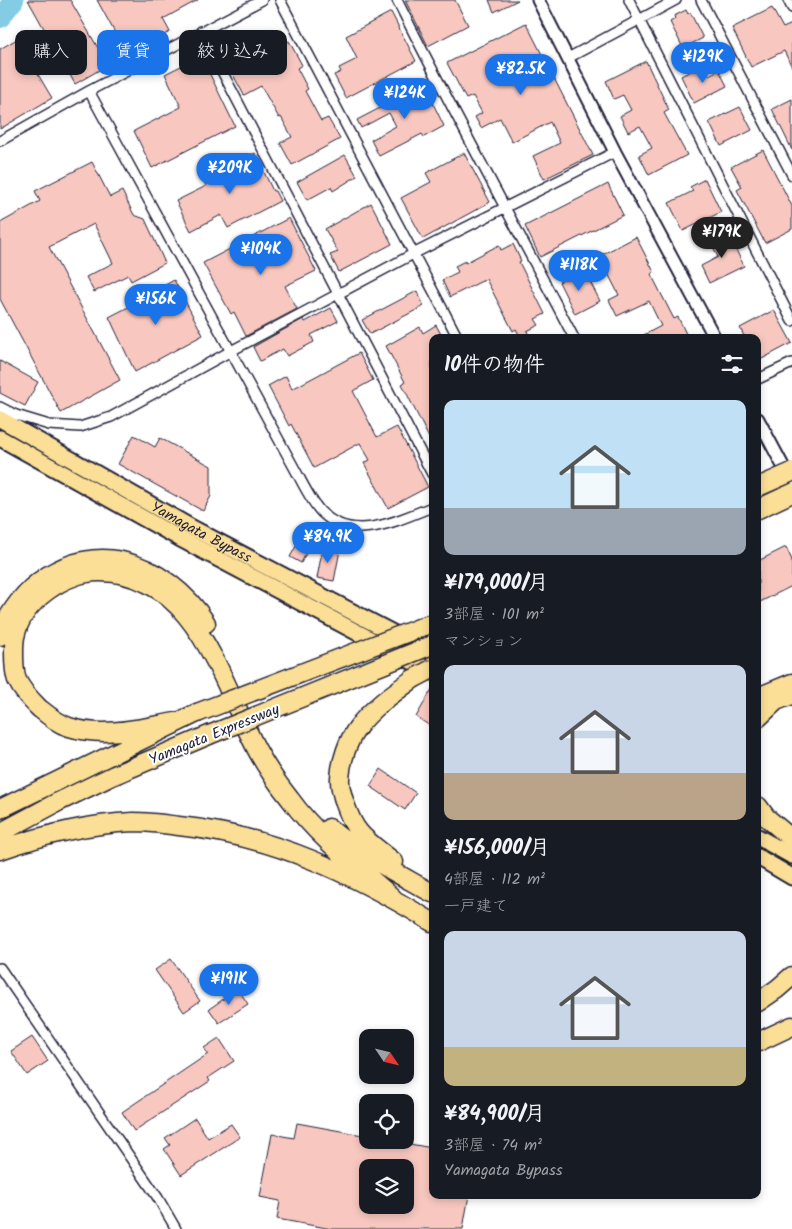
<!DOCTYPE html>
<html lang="ja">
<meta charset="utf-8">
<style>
body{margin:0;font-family:Kalam,"Klee One",sans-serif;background:#20242c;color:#f1f3f6;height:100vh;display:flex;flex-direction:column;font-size:19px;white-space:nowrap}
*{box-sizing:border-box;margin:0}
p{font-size:16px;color:#9ea1a6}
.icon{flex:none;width:28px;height:28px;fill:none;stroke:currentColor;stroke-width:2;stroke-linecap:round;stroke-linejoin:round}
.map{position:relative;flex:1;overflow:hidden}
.drawer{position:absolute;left:429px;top:334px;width:332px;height:865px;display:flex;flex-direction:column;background:#171b24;border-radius:10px;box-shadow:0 2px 8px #0003}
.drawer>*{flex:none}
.guide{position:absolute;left:15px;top:30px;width:339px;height:45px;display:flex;gap:10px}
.needle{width:32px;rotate:125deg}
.tools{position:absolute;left:359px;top:1029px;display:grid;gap:10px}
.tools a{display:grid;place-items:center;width:55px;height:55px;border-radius:10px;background:#171b24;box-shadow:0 2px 8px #0003;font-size:25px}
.price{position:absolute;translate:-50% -42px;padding:0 11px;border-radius:18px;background:#1a73e8;color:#fff;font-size:16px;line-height:32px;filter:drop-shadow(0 1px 2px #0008)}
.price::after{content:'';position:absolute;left:50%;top:30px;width:15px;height:11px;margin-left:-8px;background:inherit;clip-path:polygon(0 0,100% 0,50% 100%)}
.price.selected{background:#222;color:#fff}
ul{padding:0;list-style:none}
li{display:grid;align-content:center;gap:10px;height:265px;padding:0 15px}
li span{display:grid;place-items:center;height:155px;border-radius:10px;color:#555}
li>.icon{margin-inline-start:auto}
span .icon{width:90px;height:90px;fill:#fffc;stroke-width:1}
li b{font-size:21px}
h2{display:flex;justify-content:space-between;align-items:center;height:60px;padding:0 15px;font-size:21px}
.pill{padding:0 18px;border-radius:10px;background:#171b24;box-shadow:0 2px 8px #0003;font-size:18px;line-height:45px}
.pill.selected{background:#1a73e8;color:#fff}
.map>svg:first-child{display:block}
</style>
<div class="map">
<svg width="792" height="1229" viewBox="0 0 792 1229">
<rect width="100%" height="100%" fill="#fff"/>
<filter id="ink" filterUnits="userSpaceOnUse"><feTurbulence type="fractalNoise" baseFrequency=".02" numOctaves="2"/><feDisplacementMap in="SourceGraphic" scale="10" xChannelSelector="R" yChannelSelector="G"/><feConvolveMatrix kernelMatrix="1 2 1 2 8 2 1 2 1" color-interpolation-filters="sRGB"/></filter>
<g filter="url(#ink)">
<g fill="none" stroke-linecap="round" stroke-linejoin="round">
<path stroke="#83cce4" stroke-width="20" d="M0 18 14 0"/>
</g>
<path fill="#f8c8c0" stroke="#22223b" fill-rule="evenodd" d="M28 0H70L108 65 75 84Z
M97 0H198L163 19 170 32 126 53Z
M405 0H455L468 25 428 46Z
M489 0H518L494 12Z
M772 8 783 28 792 24V67L784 51 751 67 732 28Z
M686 10 688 14 690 12 703 38 683 48 670 22 675 19 674 16Z
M391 12 416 61 346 98 334 75 341 72 339 68 357 59 346 36Z
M526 23 593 155 544 179 533 156 560 143 550 122 512 142 500 118 481 128 475 117 482 113 473 96 466 99 447 63Z
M17 39 52 98 0 129V49Z
M289 41 302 65 297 68 308 89 305 91 321 121 328 118 340 139 292 165 280 143 292 137 281 117 279 118 261 86 244 95 231 71Z
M201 56 235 126 152 168 134 131 181 107 165 74Z
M646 61 669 110 664 113 687 155 649 175 639 155 652 148 640 126 628 132 620 116 631 110 623 95 614 99 606 81Z
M699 67 702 73 709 75 719 70 727 86 694 103 681 76Z
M424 85 444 126 424 137 422 134 379 156 371 140 396 126 389 113 361 128 357 120Z
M792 99V150L772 109Z
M740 107 752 130 721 146 709 122Z
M763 150 792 206V229L765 243 737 190 742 187 731 167Z
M255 153 273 191H275L280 201 228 228 221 215 191 231 176 201 206 186 203 179Z
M464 153 490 202 423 239 401 198 431 182 426 173Z
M345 155 357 176 333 191 331 187 307 200 297 182Z
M92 162 110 197 122 191 134 215 145 219 165 263 131 281 128 275 94 292 86 277 113 263 94 224 49 247 120 380 61 413 0 299V223L40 201 35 191Z
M705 179 721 212 683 231 669 203 693 191 690 187Z
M608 184 623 215 540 257 525 226Z
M371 203 392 244 339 272 330 255 338 252 325 229Z
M289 218 316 271 285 286 297 309 246 336 234 312 231 314 203 263Z
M727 232 744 266 709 283 701 266 718 257 710 240Z
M636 237 654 272 651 274 674 319 678 317 688 338H638L661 326 649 301 617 316 609 300 619 295 599 256Z
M513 244 521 261 519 262 545 314 535 319 539 325 527 331 530 338H521L516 329 513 331 486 279 450 297 442 280 458 272 455 266 465 261V263L499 245 501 250Z
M584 270 600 301 575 314 559 282Z
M174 280 203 335 135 372 109 317 154 294 153 292Z
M417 291 424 306 370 334 362 320Z
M331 308 338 321 311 335 314 342 287 356 283 349 260 361 253 347 303 319 305 322Z
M774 310 792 343 758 361V338H745L740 328Z
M436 325 443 338H432V444L402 384 405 382 386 346 420 327 423 333Z
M359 353 373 380 353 391 377 437 397 427 428 487 388 508 364 463 370 460 360 443 314 468 291 424 289 426 268 386 286 376 292 389Z
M0 361 38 382 25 406 0 393Z
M134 435 155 447 160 438 211 466V496L203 511 118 464Z
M304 532 314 538 301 563 290 557Z
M323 546 340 550 334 581 317 578Z
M786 547 792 560V586L758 603V561Z
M432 689V727L416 717Z
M381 769 416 793 405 810 370 786Z
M171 959 200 1001 184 1012 155 970Z
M238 989 248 1004 219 1023 209 1009Z
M32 1037 48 1061 27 1075 11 1051Z
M219 1038 234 1061 208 1078 210 1081 134 1131 122 1112 208 1054 204 1048Z
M195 1118 208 1138 231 1124 240 1137 181 1175 164 1149 170 1145 165 1138Z
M297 1123 368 1136V1140H388L432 1148V1195H469L463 1229H332L277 1219 280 1201 260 1197 272 1134 294 1138ZM368 1168H405V1205H368Z"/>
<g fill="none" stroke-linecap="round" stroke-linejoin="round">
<defs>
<path id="minor" d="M280 0 458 338
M397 0C454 114 515 225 574 338
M629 0 792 321
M701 0 792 175
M788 0 792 8
M201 31 432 474
M568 58 676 0
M89 91 297 473C304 486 311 501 321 512 353 544 398 520 432 507
M0 141 89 91 262 0
M758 379 792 363
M0 407 16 415 49 425 80 427 111 417 231 351 415 253 615 152
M0 968 158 1198 176 1229"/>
<path id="tertiary" d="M538 0 615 152 715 338
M758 419 792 483"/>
<g id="trunk">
<path id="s1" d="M0 419 194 529 429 652"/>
<path d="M0 438 179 538 432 672"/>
<path d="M758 837 792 856"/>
<path d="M758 857 792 877"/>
</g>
<path id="motorway" d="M758 509 792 493
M0 636C17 586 69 550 122 561 156 568 189 595 206 623
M758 697 792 683
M758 718 776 701 792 695
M176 722C140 728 104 738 69 727 57 723 49 716 39 708 31 700 22 691 17 680 14 672 14 662 14 653 14 648 14 642 15 637 22 601 66 571 101 572 196 574 221 682 257 750 266 767 278 784 290 799 318 838 358 867 393 898
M758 806 766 817 792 839
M0 809 197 713
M329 828C360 855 397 873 432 893
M0 833 58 802 112 776 209 735
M0 850C43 835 87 824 133 822 148 822 164 824 179 826 273 836 352 873 432 922
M394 862C382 852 368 843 359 832 350 821 339 791 340 778 341 761 348 740 358 727 371 709 395 692 413 679
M758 1002 777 989 792 976
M758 1042 792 1026"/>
</defs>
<use href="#minor" stroke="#22223b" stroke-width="12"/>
<use href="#tertiary" stroke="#22223b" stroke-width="15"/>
<use href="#trunk" stroke="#22223b" stroke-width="19"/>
<use href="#motorway" stroke="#22223b" stroke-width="21"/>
<use href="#minor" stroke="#fff" stroke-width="9"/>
<use href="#tertiary" stroke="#fff" stroke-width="11"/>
<use href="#trunk" stroke="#fbdf96" stroke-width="15"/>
<use href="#motorway" stroke="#fbdf96" stroke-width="18"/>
<defs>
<path id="motorway-bridge" d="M758 487 792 472
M413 679 432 669
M197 713 432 623
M209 735 432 645"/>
</defs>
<use href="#motorway-bridge" stroke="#22223b" stroke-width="21" stroke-linecap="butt"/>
<use href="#motorway-bridge" stroke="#fbdf96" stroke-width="18"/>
</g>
</g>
<g text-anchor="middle" stroke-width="4" stroke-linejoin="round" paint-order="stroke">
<g font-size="15" fill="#22223b" stroke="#fff">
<text dy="5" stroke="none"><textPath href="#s1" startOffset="231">Yamagata Bypass</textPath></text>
<text transform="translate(214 734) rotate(-22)" y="5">Yamagata Expressway</text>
</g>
</g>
</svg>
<div class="tools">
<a><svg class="needle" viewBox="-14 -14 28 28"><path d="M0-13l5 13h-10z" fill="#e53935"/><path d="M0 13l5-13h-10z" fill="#9ea1a6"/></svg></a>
<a><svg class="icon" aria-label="locate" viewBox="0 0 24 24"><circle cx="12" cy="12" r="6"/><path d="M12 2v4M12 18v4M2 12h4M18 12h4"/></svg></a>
<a><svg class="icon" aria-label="layers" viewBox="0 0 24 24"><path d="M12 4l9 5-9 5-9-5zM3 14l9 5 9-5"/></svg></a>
</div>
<b class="price" style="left:703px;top:84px">¥129K</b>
<b class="price" style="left:521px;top:96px">¥82.5K</b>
<b class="price" style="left:405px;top:120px">¥124K</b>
<b class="price" style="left:230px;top:195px">¥209K</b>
<b class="price selected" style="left:722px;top:259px">¥179K</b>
<b class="price" style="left:261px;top:276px">¥104K</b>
<b class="price" style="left:579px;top:292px">¥118K</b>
<b class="price" style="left:156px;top:326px">¥156K</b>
<b class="price" style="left:328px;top:564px">¥84.9K</b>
<b class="price" style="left:229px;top:1006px">¥191K</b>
<div class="guide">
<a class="pill">購入</a>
<a class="pill selected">賃貸</a>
<a class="pill">絞り込み</a>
</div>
<section class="drawer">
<h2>10件の物件<svg class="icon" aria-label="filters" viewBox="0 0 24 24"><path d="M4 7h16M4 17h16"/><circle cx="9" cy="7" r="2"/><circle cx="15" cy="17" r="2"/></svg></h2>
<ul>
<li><span style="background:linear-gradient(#bfe0f5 70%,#9aa5b1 0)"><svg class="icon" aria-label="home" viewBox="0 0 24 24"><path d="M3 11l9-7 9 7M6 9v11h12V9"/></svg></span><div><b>¥179,000/月</b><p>3部屋 · 101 m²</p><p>マンション</p></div></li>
<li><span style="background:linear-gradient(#c9d6e8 70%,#b9a48a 0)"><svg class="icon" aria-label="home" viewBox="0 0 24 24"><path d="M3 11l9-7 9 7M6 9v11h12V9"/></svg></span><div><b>¥156,000/月</b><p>4部屋 · 112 m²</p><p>一戸建て</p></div></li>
<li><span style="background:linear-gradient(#c9d6e8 75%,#c2b280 0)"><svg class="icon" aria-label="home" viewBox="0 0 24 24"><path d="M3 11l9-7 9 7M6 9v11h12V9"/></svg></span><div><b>¥84,900/月</b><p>3部屋 · 74 m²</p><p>Yamagata Bypass</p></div></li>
</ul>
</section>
</div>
